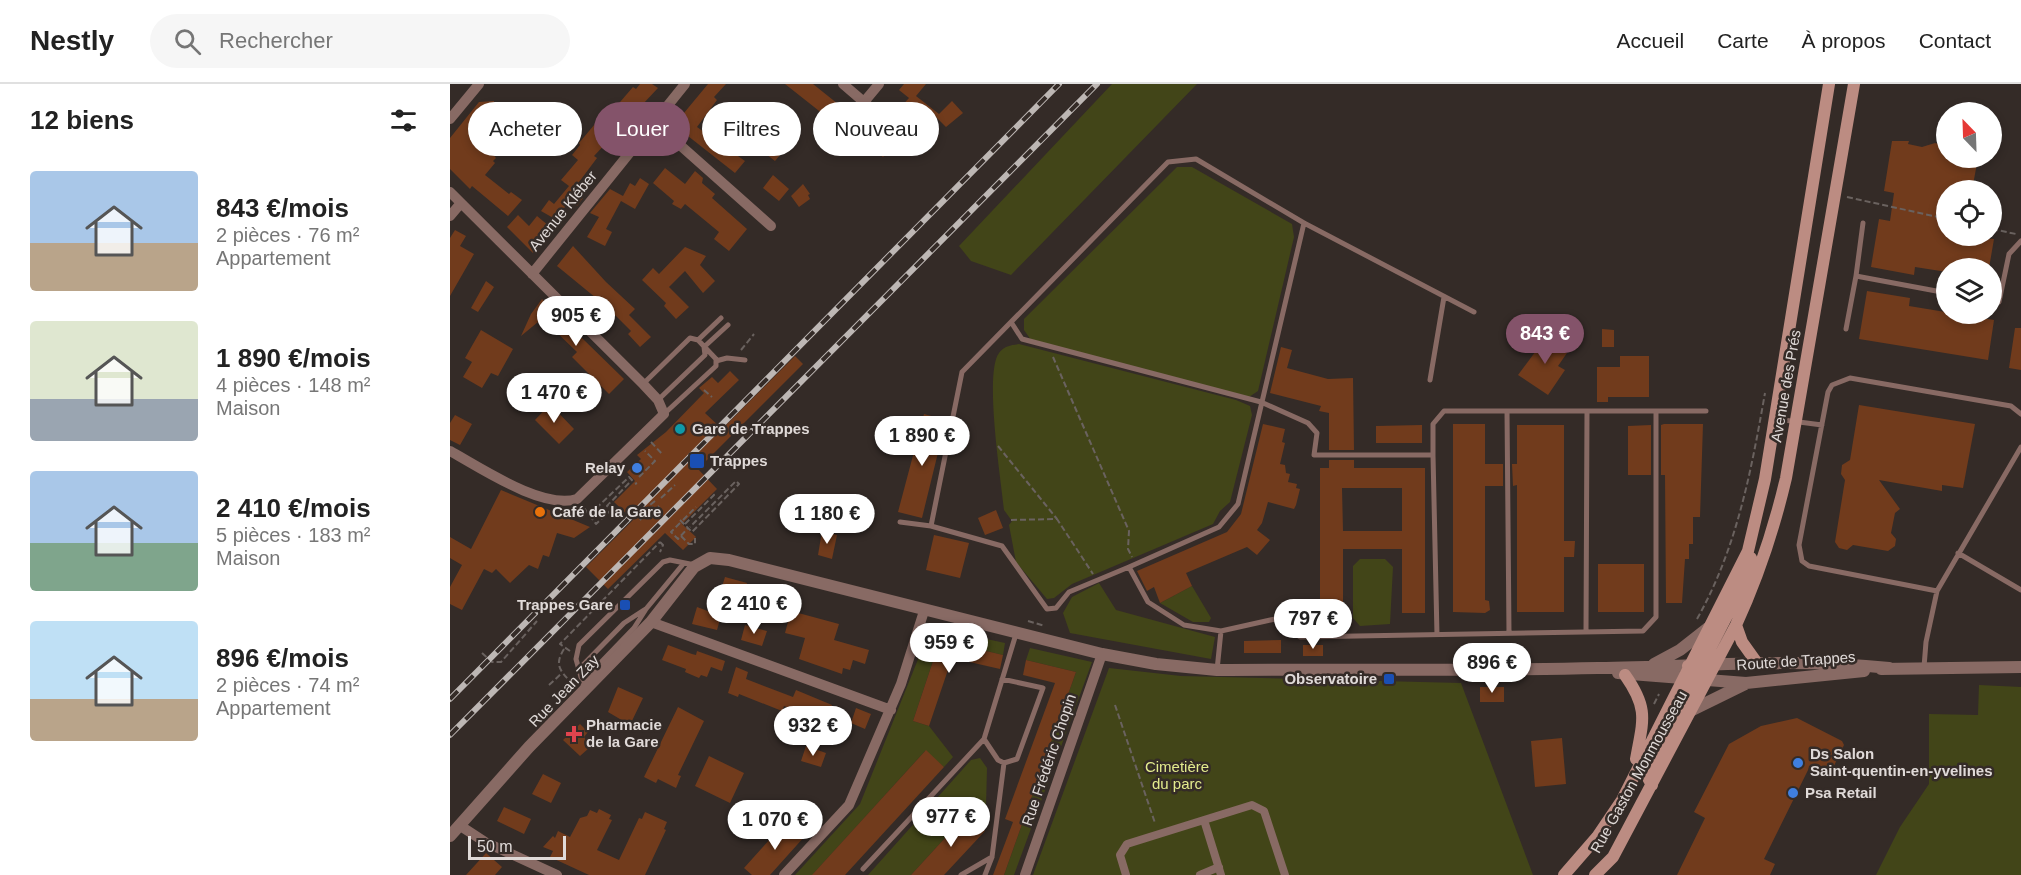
<!DOCTYPE html>
<html lang="fr">
<meta charset="utf-8">
<style>
body{margin:0;font-family:Helvetica,sans-serif;background:#f6f6f6;color:#222;height:100vh;display:flex;flex-direction:column;font-size:22px;white-space:nowrap}
*{box-sizing:border-box;margin:0}
p{font-size:20px;color:#767676}
.icon{flex:none;width:33px;height:33px;fill:none;stroke:currentColor;stroke-width:2;stroke-linecap:round;stroke-linejoin:round}
.map{position:relative;flex:1;overflow:hidden}
.side{display:flex;flex-direction:column;background:#fff;width:450px}
.side>*{flex:none}
.banner{position:absolute;left:18px;top:18px;width:570px;height:54px;display:flex;gap:12px}
.needle{width:39px;rotate:337deg}
.fabs{position:absolute;left:1486px;top:18px;display:grid;gap:12px}
.fabs a{display:grid;place-items:center;width:66px;height:66px;border-radius:50%;background:#fff;box-shadow:0 3px 9px #0003;font-size:30px}
.scale{position:absolute;left:18px;bottom:15px;width:98px;box-sizing:border-box;padding-left:6px;border:3px solid #e0dad8;border-top:0;font-size:16px;line-height:21px;white-space:nowrap;color:#e0dad8;-webkit-text-stroke:4px #342b27;paint-order:stroke}
.price{position:absolute;translate:-50% -51px;padding:0 14px;border-radius:21px;background:#fff;color:#222;font-size:20px;line-height:39px;filter:drop-shadow(0 2px 3px #0008)}
.price::after{content:'';position:absolute;left:50%;top:36px;width:18px;height:14px;margin-left:-9px;background:inherit;clip-path:polygon(0 0,100% 0,50% 100%)}
.price.active{background:#84536a;color:#fff}
ul{padding:0;list-style:none}
li{display:flex;align-items:center;gap:18px;height:150px;padding:0 30px}
li span{display:grid;place-items:center;flex:none;width:168px;height:120px;border-radius:6px;color:#555}
li>.icon{margin-inline-start:auto}
span .icon{width:72px;height:72px;fill:#fffc;stroke-width:1}
li b{font-size:26px}
h2{display:flex;justify-content:space-between;align-items:center;height:72px;padding:0 30px;font-size:26px}
.chip{padding:0 21px;border-radius:27px;background:#fff;box-shadow:0 3px 9px #0003;font-size:21px;line-height:54px}
.chip.active{background:#84536a;color:#fff}
header{display:flex;align-items:center;gap:36px;box-sizing:border-box;height:84px;padding:0 30px;background:#fff;border-bottom:2px solid #e0e0e0}
header strong{font-size:28px}
nav{display:flex;gap:33px;margin-inline-start:auto;font-size:21px}
.search{width:420px;height:54px;background:#f6f6f6;display:flex;align-items:center;gap:15px;box-sizing:border-box;padding:0 21px;border-radius:33px;color:#767676;font-size:22px}
main{display:flex;flex:1;min-height:0}
.map>svg:first-child{display:block}
</style>
<header>
<strong>Nestly</strong>
<div class="search"><svg class="icon" aria-label="search" viewBox="0 0 24 24"><circle cx="10" cy="10" r="6"/><path d="M15 15l6 6"/></svg>Rechercher</div>
<nav><a>Accueil</a><a>Carte</a><a>À propos</a><a>Contact</a></nav>
</header>
<main>
<section class="side">
<h2>12 biens<svg class="icon" aria-label="filters" viewBox="0 0 24 24"><path d="M4 7h16M4 17h16"/><circle cx="9" cy="7" r="2"/><circle cx="15" cy="17" r="2"/></svg></h2>
<ul>
<li><span style="background:linear-gradient(#a9c7e8 60%,#b9a48a 0)"><svg class="icon" aria-label="home" viewBox="0 0 24 24"><path d="M3 11l9-7 9 7M6 9v11h12V9"/></svg></span><div><b>843 €/mois</b><p>2 pièces · 76 m²</p><p>Appartement</p></div></li>
<li><span style="background:linear-gradient(#dfe7d0 65%,#9aa5b1 0)"><svg class="icon" aria-label="home" viewBox="0 0 24 24"><path d="M3 11l9-7 9 7M6 9v11h12V9"/></svg></span><div><b>1 890 €/mois</b><p>4 pièces · 148 m²</p><p>Maison</p></div></li>
<li><span style="background:linear-gradient(#a9c7e8 60%,#7fa58c 0)"><svg class="icon" aria-label="home" viewBox="0 0 24 24"><path d="M3 11l9-7 9 7M6 9v11h12V9"/></svg></span><div><b>2 410 €/mois</b><p>5 pièces · 183 m²</p><p>Maison</p></div></li>
<li><span style="background:linear-gradient(#bfe0f5 65%,#b9a48a 0)"><svg class="icon" aria-label="home" viewBox="0 0 24 24"><path d="M3 11l9-7 9 7M6 9v11h12V9"/></svg></span><div><b>896 €/mois</b><p>2 pièces · 74 m²</p><p>Appartement</p></div></li>
</ul>
</section>
<div class="map">
<svg width="1571" height="791" viewBox="0 0 1571 791">
<rect width="100%" height="100%" fill="#342b27"/>
<path fill="#424518" d="M662 0H747L561 191 521 177 509 162Z
M727 83H742L842 140 844 153 808 307 799 313 581 256 574 246V235Z
M569 260 786 316 800 322 802 331 780 418 770 427 763 440 622 500 604 514 597 515 566 478 559 441 562 437 554 426C551 396 534 289 549 269 554 262 561 261 569 260Z
M910 475H935L943 483 940 540 910 542 903 534V482Z
M649 499 666 526 765 553 761 575 620 549 613 529 622 513Z
M742 502 761 534 759 538H743L710 519Z
M481 543 555 559 553 571 490 556 463 637 479 642 503 673 494 683 475 667 364 789 365 791H345L410 720Z
M580 564 642 578 564 791H554L626 588 576 576Z
M659 584 731 592 1011 599 1083 791H583Z
M1529 601 1571 603V791H1426L1450 743 1479 700V630L1528 631Z
M530 674 537 684 536 722 523 736 517 730 461 791H418L521 676Z"/>
<path fill="#713b1c" fill-rule="evenodd" d="M190 0H202L208 4 144 72 147 74 123 106 133 114 127 122 120 117 105 135 91 127 99 116 104 120 119 102 111 96 128 76 122 71 130 61 129 59 160 22 164 25 183 3 186 5Z
M258 0H276L264 13 267 16 247 43 295 77 285 89 224 41Z
M335 0H363L408 36 406 39 422 52 412 65 395 52 397 49Z
M454 0H476L466 12 489 30 473 45 454 32 456 30 449 25 459 14 449 6Z
M44 17 45 35 30 54 46 74 43 77 45 79 35 91 59 110 61 108 72 116 58 132 22 102 20 105 0 85V54L29 18Z
M502 17 513 29 496 43 486 33Z
M312 19 346 47 343 50 346 52 325 77 307 63 321 46 305 29Z
M426 48 443 63 433 73 417 60Z
M1442 57H1459L1458 60 1472 63 1485 59 1497 62V74H1528L1522 106H1497V152L1544 155 1539 184H1497V188L1465 183 1464 191 1421 183 1429 135 1440 137 1444 109 1434 107Z
M215 84 235 100 245 87 253 94 252 99 265 110 262 114 297 145 279 167 264 155 269 148 235 120 231 125 222 120 224 117 203 99Z
M323 91 339 105 329 117 313 104Z
M190 94 199 100 185 125 171 117 156 145 162 148 155 162 137 153 149 133 140 129 160 105 173 112 180 99 185 102Z
M353 100 360 110 358 111 360 115 349 123 341 112Z
M68 131 79 142 87 132 99 142 89 155 93 158 83 169 57 143Z
M5 146 16 152 10 162 24 170 0 212V154Z
M123 162 156 198 185 225 179 231 201 253 190 263 178 250 181 247 157 223 107 182Z
M235 163 256 172 250 181 265 197 253 209 235 187 219 203 239 223 226 235 214 222 216 219 192 196 203 184 209 190Z
M36 197 44 203 28 228 21 224Z
M1417 207 1460 214 1459 222 1544 236 1538 276 1409 255Z
M92 215 174 295 159 310 122 273 127 268 100 242 96 245 88 238 71 252 81 230Z
M1565 244H1571V286L1559 284Z
M1152 245 1164 246V263H1152Z
M31 246 63 265 48 292 41 289 32 304 13 293 22 278 15 274Z
M1100 248 1110 254 1105 262 1117 269 1108 282 1115 286 1098 311 1068 291Z
M831 263 842 266 837 284 878 295 903 294 904 366H879V329L869 327 871 322 820 309Z
M345 272 353 280 248 385 267 405 232 440 246 453 233 466 215 449 158 505 136 483 183 436 164 418 185 397 177 388 191 375 187 371 216 348 254 309 249 304 262 293 268 299 280 287 289 296 255 329 272 345Z
M1170 272H1199V313H1158V318H1147V283H1170Z
M100 320 124 345 109 360 85 336Z
M1409 321 1525 340 1513 404 1492 401V407L1429 396 1450 425 1445 429 1441 449 1446 455 1445 462 1438 467 1403 461 1397 466 1389 464 1385 458 1395 396 1391 390 1392 381 1400 376Z
M474 330 496 336 472 434 448 428Z
M5 331 22 340 10 361 0 356V339Z
M813 340 835 345 832 358 835 359 830 380 835 381 836 389 840 390 838 398 847 400 846 404 850 405 846 421 844 425 818 418 812 439 807 446 820 456 807 471 797 463 736 489 742 502 710 519 704 503 697 507 687 487 777 448 791 430Z
M1003 340H1035V380H1053V402H1035V516L1039 517 1040 526 1035 529 1003 528Z
M1214 340H1253L1250 433H1243V460H1239V475H1235L1232 519H1216L1215 391H1211V341Z
M972 341V359H926V342Z
M1067 341H1114V457H1125L1124 473H1114V528H1067V401L1063 402 1062 380H1067Z
M1201 341V391H1178V342Z
M879 376H904V384H975V529H952V465H893V529H870V384H879ZM892 404H952V447H893Z
M51 406 140 443 124 454 107 449 99 473 93 471 88 485 79 481 60 499 46 485 42 489 34 485 12 526 0 520V503L12 481 0 474V453L21 465Z
M546 426 553 444 535 451 528 434Z
M372 447 387 451 382 475 368 471Z
M484 451 519 459 510 494 476 486Z
M1148 480H1194V528H1148Z
M275 493 297 499 293 512 271 506Z
M319 508 335 513 330 527 315 522Z
M247 523 271 532 267 546 242 540Z
M341 527 389 540 384 556 419 566 415 580 403 576 400 586 393 584 392 590 349 575 355 554 335 549Z
M295 541 317 547 312 562 291 556Z
M490 556 553 571 550 585 502 574 479 642 463 637Z
M831 556V569H794V557Z
M218 561 242 570 246 571 247 567 275 577 272 587 261 583 257 593 251 591 249 594 235 588 236 585 212 576Z
M853 561H873V572H853Z
M576 576 626 588 554 791H543L563 738 555 735 605 599 573 591Z
M286 583 298 588 296 595 343 613 346 606 382 621 379 632 358 625 356 630 334 622 332 627 289 610 288 613 278 609Z
M168 603 193 614 180 641 158 628Z
M1030 603H1054V618H1030Z
M228 623 254 637 228 691 231 692 226 704 208 695 206 699 194 693Z
M406 624 421 630 415 645 401 639Z
M1347 634 1392 657 1394 661 1381 688 1376 690 1360 682 1314 775 1325 780 1320 791H1227L1255 734 1244 728 1279 660 1311 642Z
M130 640 138 648 134 653 136 656 134 658 139 664 130 672 113 656Z
M1112 654 1116 700 1085 703 1081 657Z
M356 662 376 669 371 683 351 677Z
M476 666 494 683 395 791H362Z
M259 672 294 689 280 719 245 702Z
M93 690 111 699 101 719 82 710Z
M54 723 81 735 74 750 47 737Z
M149 725 161 731 159 735 162 736 147 766 169 776 189 734 192 735 195 728 217 738 214 745 216 746 195 791H139L100 773 103 767 93 763 103 752 105 754 108 747 120 753 130 734 137 732 140 726 147 729Z
M517 730 535 747 494 791H461Z
M337 736 355 752 320 791H302L294 784Z
M36 769 52 783 45 791H16Z"/>
<g fill="none" stroke-linecap="round" stroke-linejoin="round">
<path stroke="#6a625f" stroke-width="2" stroke-dasharray="6 3" stroke-linecap="butt" d="M1397 113 1497 135
M1542 145 1566 150
M291 266 304 250
M603 273 679 447 678 465 682 473
M254 306 262 313
M201 358 213 371
M548 362 607 435
M189 393 205 377 195 367
M185 400 187 399
M211 414 225 401
M205 417 200 421 205 426 209 422
M134 424 146 440 161 426 157 422 182 396 179 393 139 431
M190 436 203 423
M230 436 242 448 289 400 286 397 240 443
M233 436 246 423
M561 436 607 435 643 490
M230 439 221 448 228 455 238 444
M235 440 264 411 263 410
M231 452 239 460H245V454
M210 458 213 461 210 468
M1247 535C1287 464 1301 388 1315 309
M578 537 595 542
M114 565C104 581 110 587 122 599
M120 567 110 560 210 458
M32 569 42 578H51L87 537
M99 601 112 589
M1204 620 1209 610
M665 621 705 739"/>
<path stroke="#886a64" stroke-width="5" d="M854 139 1024 228
M1406 192 1413 139
M1542 217 1549 218 1559 170 1571 157
M561 238 572 255 811 318 858 339 867 349 864 371H983V340L994 327H1256
M1396 245 1406 192 1497 209
M248 256 271 234
M254 263 278 241
M266 277 277 274 295 276
M980 296 994 213
M193 300 240 254 248 256 266 275V282L214 330
M208 316 255 271 254 263
M1057 327 1059 549
M1326 335 1372 341
M983 371 987 551
M450 438 481 442
M1508 469 1571 506
M679 483 619 508 606 524 597 525 552 462 481 442 512 288 718 78 746 75 854 139 788 420 769 443 679 483 698 518 734 541 771 547 767 586
M1487 507 1359 482 1352 477 1349 461 1378 308 1382 301 1400 294 1561 322 1571 330
M771 547 825 535 850 553 1193 547 1206 533V327
M1136 548 1137 327
M1474 583 1476 558 1487 507 1571 363
M129 585 174 539 194 526
M132 598 184 544 196 525 234 479
M134 604 126 575 129 561 213 478 220 476 245 481
M534 655 548 676 554 679 567 675 593 604 552 595
M413 785 534 655 566 550
M511 791 542 773
M535 791 542 773 554 679"/>
<path stroke="#886a64" stroke-width="8" d="M754 736 771 791
M676 791 670 771 677 760 802 721 814 727 835 791
M750 791 769 783"/>
<path stroke="#886a64" stroke-width="10" d="M393 0 465 62
M414 18 429 0
M0 35 29 0
M204 38 321 142
M0 108 193 300 208 316 214 330 127 415C93 426 31 384 0 367
M0 132 11 119
M82 190 235 0
M201 538 441 626
M9 741 35 758 107 791
M334 791 399 721 451 600 474 527
M575 791 652 570"/>
<path stroke="#886a64" stroke-width="12" d="M1204 580 1230 566 1258 544
M1431 585 1571 583
M1168 589 1296 599 1414 587
M1242 626 1295 600
M0 752 79 663 201 538 244 483 260 474 279 476 652 570 706 580 767 586C894 585 1021 587 1148 584 1245 583 1342 573 1439 584"/>
<path stroke="#bc8c82" stroke-width="12" d="M1286 541 1292 558 1307 579
M1175 591C1199 625 1193 636 1186 675
M1255 596 1251 582 1287 512 1301 474
M1202 701 1197 692 1244 595 1238 582
M1114 791 1147 753 1172 716 1298 467 1315 395 1379 0
M1145 791 1163 773 1286 541C1308 493 1324 445 1336 394L1404 0"/>
<defs>
<path id="rail" d="M0 615 609 0
M0 651 647 0"/>
</defs>
<use href="#rail" stroke="#bdb7b4" stroke-width="6"/>
<use href="#rail" stroke="#342b27" stroke-width="4" stroke-dasharray="11" stroke-linecap="butt"/>
</g>
<circle fill="#0f9aa8" stroke="#342b27" stroke-width="2" cx="230" cy="345" r="6"/>
<g fill="#1a4fb4" stroke="#342b27" stroke-width="2">
<rect x="239" y="369" width="16" height="16" rx="3"/>
<rect x="169" y="515" width="12" height="12" rx="3"/>
<rect x="933" y="589" width="12" height="12" rx="3"/>
</g>
<g fill="#3f7fe0" stroke="#342b27" stroke-width="2">
<circle cx="187" cy="384" r="6"/>
<circle cx="1348" cy="679" r="6"/>
<circle cx="1343" cy="709" r="6"/>
</g>
<circle fill="#e8710a" stroke="#342b27" stroke-width="2" cx="90" cy="428" r="6"/>
<path fill="#e0444e" stroke="#342b27" stroke-width="2" d="M121 641h6v6h6v6h-6v6h-6v-6h-6v-6h6z"/>
<g text-anchor="middle" stroke-width="5" stroke-linejoin="round" paint-order="stroke">
<g font-size="15" fill="#e0dad8" stroke="#342b27">
<text transform="translate(113 127) rotate(-51)" y="5">Avenue Kléber</text>
<text transform="translate(1336 302) rotate(-80)" y="5">Avenue des Prés</text>
<text transform="translate(1346 577) rotate(-4)" y="5">Route de Trappes</text>
<text transform="translate(114 607) rotate(-46)" y="5">Rue Jean Zay</text>
<text transform="translate(599 676) rotate(-71)" y="5">Rue Frédéric Chopin</text>
<text transform="translate(1189 688) rotate(-61)" y="5">Rue Gaston Monmousseau</text>
</g>
<g font-size="15" font-weight="bold" fill="#e0dad8" stroke="#342b27" text-anchor="start">
<text x="242" y="350">Gare de Trappes</text>
<text x="260" y="382">Trappes</text>
<text x="175" y="389" text-anchor="end">Relay</text>
<text x="102" y="433">Café de la Gare</text>
<text x="163" y="526" text-anchor="end">Trappes Gare</text>
<text x="927" y="600" text-anchor="end">Observatoire</text>
<text x="136" y="646">Pharmacie<tspan x="136" dy="17">de la Gare</tspan></text>
<text x="1360" y="675">Ds Salon<tspan x="1360" dy="17">Saint-quentin-en-yvelines</tspan></text>
<text x="1355" y="714">Psa Retail</text>
</g>
<g font-size="15" fill="#e3eb8d" stroke="#342b27">
<text x="727" y="688">Cimetière<tspan x="727" dy="17">du parc</tspan></text>
</g>
</g>
</svg>
<div class="fabs">
<a><svg class="needle" viewBox="-14 -14 28 28"><path d="M0-13l5 13h-10z" fill="#e53935"/><path d="M0 13l5-13h-10z" fill="#767676"/></svg></a>
<a><svg class="icon" aria-label="locate" viewBox="0 0 24 24"><circle cx="12" cy="12" r="6"/><path d="M12 2v4M12 18v4M2 12h4M18 12h4"/></svg></a>
<a><svg class="icon" aria-label="layers" viewBox="0 0 24 24"><path d="M12 4l9 5-9 5-9-5zM3 14l9 5 9-5"/></svg></a>
</div>
<div class="scale">50 m</div>
<b class="price" style="left:126px;top:263px">905 €</b>
<b class="price active" style="left:1095px;top:281px">843 €</b>
<b class="price" style="left:104px;top:340px">1 470 €</b>
<b class="price" style="left:472px;top:383px">1 890 €</b>
<b class="price" style="left:377px;top:461px">1 180 €</b>
<b class="price" style="left:304px;top:551px">2 410 €</b>
<b class="price" style="left:863px;top:566px">797 €</b>
<b class="price" style="left:499px;top:590px">959 €</b>
<b class="price" style="left:1042px;top:610px">896 €</b>
<b class="price" style="left:363px;top:673px">932 €</b>
<b class="price" style="left:501px;top:764px">977 €</b>
<b class="price" style="left:325px;top:767px">1 070 €</b>
<div class="banner">
<a class="chip">Acheter</a>
<a class="chip active">Louer</a>
<a class="chip">Filtres</a>
<a class="chip">Nouveau</a>
</div>
</div>
</main>
